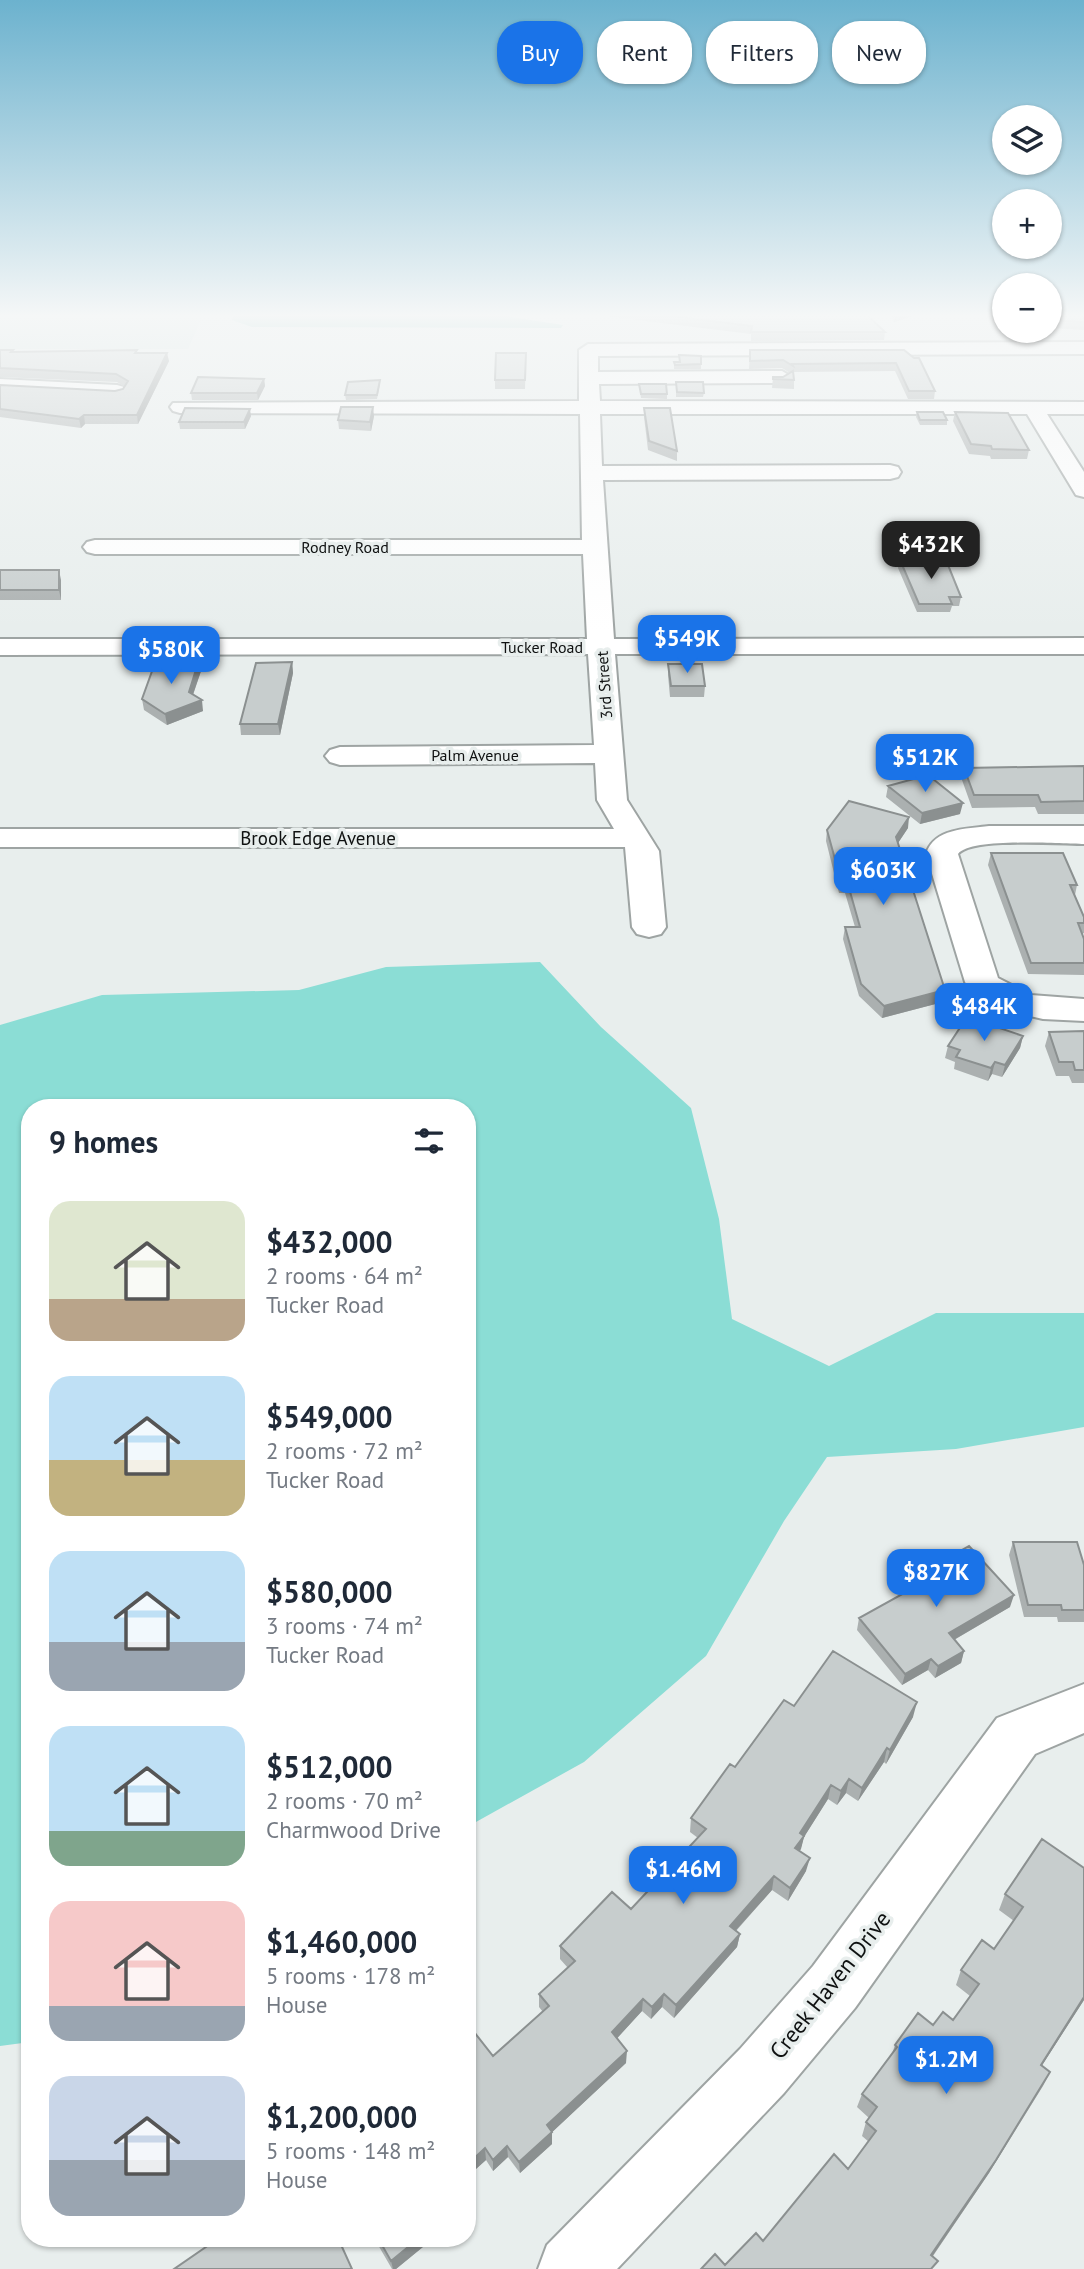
<!DOCTYPE html>
<meta charset="utf-8">
<style>
body{margin:0;font-family:"PT Sans",sans-serif;background:#f6f6f7;color:#1f2937;height:100vh;display:flex;flex-direction:column;font-size:26px;white-space:nowrap}
*{box-sizing:border-box;margin:0}
p{font-size:23px;color:#747a83}
.icon{flex:none;width:38px;height:38px;fill:none;stroke:currentColor;stroke-width:2;stroke-linecap:round;stroke-linejoin:round}
.map{position:relative;flex:1;overflow:hidden}
.drawer{position:absolute;left:21px;top:1099px;width:455px;height:1148px;display:flex;flex-direction:column;background:#fff;border-radius:28px;box-shadow:0 2px 5px #0004}
.drawer>*{flex:none}
.hud{position:absolute;left:497px;top:21px;width:481px;height:63px;display:flex;gap:14px}
.fabs{position:absolute;left:992px;top:105px;display:grid;gap:14px}
.fabs a{display:grid;place-items:center;width:70px;height:70px;border-radius:50%;background:#fff;box-shadow:0 2px 5px #0004;font-size:35px}
.price{position:absolute;translate:-50% -60px;padding:0 16px;border-radius:14px;background:#1a73e8;color:#fff;font-size:23px;line-height:46px;filter:drop-shadow(0 2px 4px #0008)}
.price::after{content:'';position:absolute;left:50%;top:42px;width:21px;height:16px;margin-left:-10px;background:inherit;clip-path:polygon(0 0,100% 0,50% 100%)}
.price.selected{background:#222;color:#fff}
ul{padding:0;list-style:none}
li{display:flex;align-items:center;gap:21px;height:175px;padding:0 28px}
li span{display:grid;place-items:center;flex:none;width:196px;height:140px;border-radius:21px;color:#555}
li>.icon{margin-inline-start:auto}
span .icon{width:84px;height:84px;fill:#fffc;stroke-width:1}
li b{font-size:30px}
h2{display:flex;justify-content:space-between;align-items:center;height:84px;padding:0 28px;font-size:30px}
.tag{padding:0 24px;border-radius:28px;background:#fff;box-shadow:0 2px 5px #0004;font-size:24px;line-height:63px}
.tag.selected{background:#1a73e8;color:#fff}
.map>svg:first-child{display:block}
</style>
<div class="map">
<svg width="1084" height="2269" viewBox="0 0 1084 2269">
<rect width="100%" height="100%" fill="#e8eeed"/>
<path fill="#d3e3e1" d="M0 313H204L188 349H0Z"/>
<path fill="#8bddd5" d="M540 962 601 1027 691 1108 719 1219 732 1319 829 1366 936 1313H1084V1427L956 1449 827 1457 784 1521 706 1656 584 1762 467 1827V1108H30V2042L0 2046V1025L102 995 299 990 386 967Z"/>
<path fill="#52afa7" d="M235 313H485L563 325 561 328 252 327 232 320Z"/>
<g fill="none" stroke-linecap="round" stroke-linejoin="round">
<defs>
<path id="minor" d="M1084 342V354L598 356V372L782 371 792 377 782 383 599 384 600 401 1084 402V414H1047L1084 472V497L1076 495 1027 414H600L602 466 890 465 898 467 901 472 898 477 890 479 603 480 614 639 1084 638V654H615L627 800 659 851 666 927 661 934 649 937 637 934 632 927 625 847H0V829H614L597 800 595 763 340 765 330 762 325 756 330 750 340 747 594 745 588 654 0 655V639H587L583 554H95L87 552 83 547 87 542 95 540H582L580 414 180 413 173 411 170 407 173 403 579 401V350L588 344Z
M0 379 117 385 124 387 127 391 124 395 117 397 0 391Z
M989 826H1084V844C1060 844 971 837 958 854L998 978 1031 995 1084 999V1021L1043 1019 1004 1010 981 998 970 989 965 982 926 854C934 828 966 829 989 826Z
M1084 1684V1733L1035 1754 855 2008 784 2093 617 2269H538L547 2245 740 2049 813 1966 997 1718Z"/>
</defs>
<use href="#minor" stroke="#9ea4a3" stroke-width="4"/>
<use href="#minor" fill="#fff" fill-rule="evenodd"/>
</g>
<path fill="#abb0b0" d="M580 313H865L885 332 884 340 751 341V334Z
M890 313H922L894 322Z
M983 313H1004V318Z
M1050 313H1084V330L1050 328Z
M0 350 13 352 137 353 169 361 138 424H85L81 428 0 417V385L115 391 123 389 125 387 117 382 0 377Z
M750 350H904L935 391 934 399H908L895 371 793 372 794 380V389L772 388 773 377H783L790 373 782 368 749 369Z
M526 353 525 389H495V380Z
M679 355 701 364V369H674V362H679Z
M264 379 265 386 258 400H192L191 393Z
M676 382 704 393 703 397H676Z
M380 384 377 399 346 400 345 395Z
M639 384 667 394V399L641 398Z
M644 408 677 451V461L648 450 644 417Z
M917 412 947 420V425H920L916 417Z
M955 412 1029 450 1027 459H991L990 456 969 454 953 421Z
M251 416 245 429H180L179 422Z
M374 416 371 431 339 429 338 420Z
M900 560 961 597 959 606H952L950 612H917L898 568Z
M0 570 61 580V600H0Z
M199 660 201 671 193 695 203 711 167 725 144 710 142 699Z
M292 662 293 673 280 735H241L240 724Z
M668 664 705 686 704 697H670L668 675Z
M1084 766V814H1038L1035 807 972 808 962 780 964 768Z
M888 786 960 814 920 824 886 797Z
M908 828 898 843 945 990 943 1002 882 1018 859 996 843 939 845 927H855L845 893H839L826 841 827 830Z
M991 853 1077 885 1075 895 1084 917V933L1082 934 1084 939V975L1028 974 988 865Z
M1084 1031V1083H1072L1069 1076H1056L1045 1046 1049 1032Z
M1023 1036 1020 1048 1002 1077 992 1074 988 1081 954 1069 955 1062 945 1058 948 1046Z
M1013 1542 1084 1565V1622H1058L1057 1617H1024L1009 1555Z
M939 1563 1010 1607 954 1640 964 1651 961 1663 935 1678 928 1670 902 1685 857 1630 859 1618 916 1586 908 1577 911 1565Z
M794 1706 913 1717 886 1764 884 1762 858 1801 846 1793 837 1805 828 1799 804 1837 800 1851 806 1871 788 1901 772 1890 736 1931 740 1934 737 1947 674 2018 662 2007 651 2019 642 2011 617 2038 626 2063 552 2132V2144L520 2173 508 2157 493 2171 486 2160 467 2177V2023L493 2056 543 2012 539 2007V1994L568 1968 560 1959V1946L631 1909 698 1838 690 1832 691 1818 735 1767Z
M1084 1868V2000L1042 2065 1050 2072 1043 2086 989 2173 933 2256 725 2265 763 2241 848 2169 869 2142 862 2136 866 2122 869 2118 857 2107 862 2094 892 2054 895 2045 933 2025 953 2020 970 1996 956 1985 961 1970 994 1949 1014 1921 999 1910 1005 1894Z
M374 2238H429V2242L396 2269H392Z"/>
<path fill="#8b9090" d="M898 313H922L894 322 895 314Z
M167 353 169 361 138 424 137 415Z
M264 379 265 386 258 400 257 393Z
M373 407 374 416 371 431 370 422Z
M250 409 251 416 245 429 244 422Z
M84 415 85 424 81 428 79 419Z
M59 570 61 580V600L59 590Z
M199 660 201 671 190 703 189 692Z
M292 662 293 673 280 735 278 724Z
M202 700 203 711 167 725 165 714Z
M963 803 960 814 920 824 922 813Z
M909 817 908 828 894 849 896 837Z
M945 990 943 1002 882 1018 884 1006Z
M1023 1036 1020 1048 1002 1077 1005 1065Z
M995 1062 992 1074 988 1081 991 1068Z
M1014 1595 1010 1607 945 1645 949 1633Z
M964 1651 961 1663 935 1678 938 1666Z
M931 1659 928 1670 902 1685 905 1674Z
M917 1702 913 1717 886 1764 890 1750Z
M887 1748 884 1762 858 1801 862 1788Z
M849 1779 846 1793 837 1805 841 1791Z
M831 1785 828 1799 804 1837 801 1849 792 1861 800 1833Z
M810 1858 806 1871 788 1901 790 1888Z
M774 1876 772 1890 728 1939 730 1926Z
M740 1934 737 1947 674 2018 676 2005Z
M664 1994 662 2007 651 2019 652 2007Z
M1084 1997V2000L1034 2078 1041 2065Z
M643 1999 642 2011 611 2045 612 2032Z
M627 2051 626 2063 547 2137V2125Z
M1050 2072 989 2173 925 2267 931 2255Z
M552 2132V2144L520 2173 519 2162Z
M507 2146 508 2157 493 2171V2160Z
M485 2148 486 2160 467 2177V2165Z
M419 2238H429V2242L396 2269H393L391 2261Z"/>
<path fill="#c7cdcd" stroke="#8b9090" stroke-width="2" d="M646 313H865L885 332H751L752 326Z
M1050 313H1084V322L1050 320Z
M0 350H13L11 352 137 350 135 353H167L137 415H84L79 419 0 409V385L115 391 123 389 128 381 116 374 0 368Z
M750 350H904L914 358H919L935 391H909L896 363 792 364 793 366 783 360 750 361Z
M496 353H526L525 380H495Z
M679 355 701 356V364L675 365 674 362H680Z
M793 371 794 380 773 379V377H783Z
M198 377 264 379 257 393H191Z
M380 380 377 395H345L348 382Z
M676 382H703L704 393 677 392Z
M639 384H666L667 394H641Z
M341 407H373L370 422 338 420Z
M185 408 250 409 244 422H179Z
M644 408H670L677 451 649 441Z
M917 412H943L947 420H920Z
M955 412 1008 413 1029 450 992 449 991 446 971 444Z
M900 560H946L961 597H949L952 604H919Z
M0 570H59V590H0Z
M199 660 189 692 202 700 165 714 142 699 155 663Z
M292 662 278 724H240L256 663Z
M668 664H702L705 686H671Z
M1084 766V801L1041 802 1038 795H974L964 768Z
M928 775 963 803 922 813 888 786Z
M849 801 909 817 896 837 945 990 884 1006 861 984 845 927H860L847 881H841L827 830Z
M991 853H1063L1077 885H1070L1084 917V923H1078L1084 939V963H1031Z
M967 1017 1023 1036 1005 1065 995 1062 991 1068 956 1057 960 1050 948 1046Z
M1084 1031V1070H1075L1073 1062H1059L1049 1032Z
M1013 1542H1077L1084 1565V1610H1062L1061 1605H1028Z
M969 1546 1014 1595 949 1633 964 1651 938 1666 931 1659 905 1674 859 1618 926 1581 911 1565 931 1554 939 1563Z
M833 1651 917 1702 890 1750 887 1748 862 1788 849 1779 841 1791 831 1785 800 1833 804 1836 795 1848 810 1858 790 1888 774 1876 730 1926 740 1934 676 2005 664 1994 652 2007 643 1999 612 2032 627 2051 547 2125 552 2132 519 2162 507 2146 493 2160 485 2148 467 2165V2023L493 2056 549 2006 539 1994 575 1961 560 1946 612 1892 631 1909 706 1829 691 1818 730 1764 735 1767 784 1700 794 1706Z
M1042 1839 1084 1868V1997L1041 2065 1050 2072 996 2160 931 2255 938 2261 931 2269H701L715 2254 725 2265 756 2233 763 2241 834 2154 848 2169 876 2131 866 2122 877 2107 862 2094 897 2047 895 2045 918 2013 933 2025 943 2012 953 2020 979 1984 961 1970 982 1940 994 1949 1023 1907 1005 1894Z
M219 2238H338L352 2269H174Z
M378 2238H419L391 2261Z"/>
<linearGradient id="sky" x2="0" y2="1"><stop stop-color="#6cb2ce"/><stop offset="0.5" stop-color="#f5f7f7"/><stop offset="1" stop-color="#f5f7f7" stop-opacity="0"/></linearGradient>
<rect width="1084" height="631" fill="url(#sky)"/>
<g text-anchor="middle" stroke-width="7" stroke-linejoin="round" paint-order="stroke">
<g font-size="16" fill="#0f1111" stroke="#e8eeed">
<text x="345" y="553">Rodney Road</text>
<text x="542" y="653">Tucker Road</text>
<text transform="translate(604 685) rotate(-94)" y="6">3rd Street</text>
<text x="475" y="761">Palm Avenue</text>
</g>
<g font-size="19" fill="#0f1111" stroke="#e8eeed">
<text x="318" y="845">Brook Edge Avenue</text>
</g>
<g font-size="23" fill="#0f1111" stroke="#e8eeed">
<text transform="translate(830 1985) rotate(-52)" y="8">Creek Haven Drive</text>
</g>
</g>
</svg>
<div class="fabs">
<a><svg class="icon" aria-label="layers" viewBox="0 0 24 24"><path d="M12 4l9 5-9 5-9-5zM3 14l9 5 9-5"/></svg></a>
<a>+</a>
<a>−</a>
</div>
<b class="price selected" style="left:931px;top:581px">$432K</b>
<b class="price" style="left:687px;top:675px">$549K</b>
<b class="price" style="left:171px;top:686px">$580K</b>
<b class="price" style="left:925px;top:794px">$512K</b>
<b class="price" style="left:883px;top:907px">$603K</b>
<b class="price" style="left:984px;top:1043px">$484K</b>
<b class="price" style="left:936px;top:1609px">$827K</b>
<b class="price" style="left:683px;top:1906px">$1.46M</b>
<b class="price" style="left:946px;top:2096px">$1.2M</b>
<div class="hud">
<a class="tag selected">Buy</a>
<a class="tag">Rent</a>
<a class="tag">Filters</a>
<a class="tag">New</a>
</div>
<section class="drawer">
<h2>9 homes<svg class="icon" aria-label="filters" viewBox="0 0 24 24"><path d="M4 7h16M4 17h16"/><circle cx="9" cy="7" r="2"/><circle cx="15" cy="17" r="2"/></svg></h2>
<ul>
<li><span style="background:linear-gradient(#dfe7d0 70%,#b9a48a 0)"><svg class="icon" aria-label="home" viewBox="0 0 24 24"><path d="M3 11l9-7 9 7M6 9v11h12V9"/></svg></span><div><b>$432,000</b><p>2 rooms · 64 m²</p><p>Tucker Road</p></div></li>
<li><span style="background:linear-gradient(#bfe0f5 60%,#c2b280 0)"><svg class="icon" aria-label="home" viewBox="0 0 24 24"><path d="M3 11l9-7 9 7M6 9v11h12V9"/></svg></span><div><b>$549,000</b><p>2 rooms · 72 m²</p><p>Tucker Road</p></div></li>
<li><span style="background:linear-gradient(#bfe0f5 65%,#9aa5b1 0)"><svg class="icon" aria-label="home" viewBox="0 0 24 24"><path d="M3 11l9-7 9 7M6 9v11h12V9"/></svg></span><div><b>$580,000</b><p>3 rooms · 74 m²</p><p>Tucker Road</p></div></li>
<li><span style="background:linear-gradient(#bfe0f5 75%,#7fa58c 0)"><svg class="icon" aria-label="home" viewBox="0 0 24 24"><path d="M3 11l9-7 9 7M6 9v11h12V9"/></svg></span><div><b>$512,000</b><p>2 rooms · 70 m²</p><p>Charmwood Drive</p></div></li>
<li><span style="background:linear-gradient(#f6c9c9 75%,#9aa5b1 0)"><svg class="icon" aria-label="home" viewBox="0 0 24 24"><path d="M3 11l9-7 9 7M6 9v11h12V9"/></svg></span><div><b>$1,460,000</b><p>5 rooms · 178 m²</p><p>House</p></div></li>
<li><span style="background:linear-gradient(#c9d6e8 60%,#9aa5b1 0)"><svg class="icon" aria-label="home" viewBox="0 0 24 24"><path d="M3 11l9-7 9 7M6 9v11h12V9"/></svg></span><div><b>$1,200,000</b><p>5 rooms · 148 m²</p><p>House</p></div></li>
</ul>
</section>
</div>
